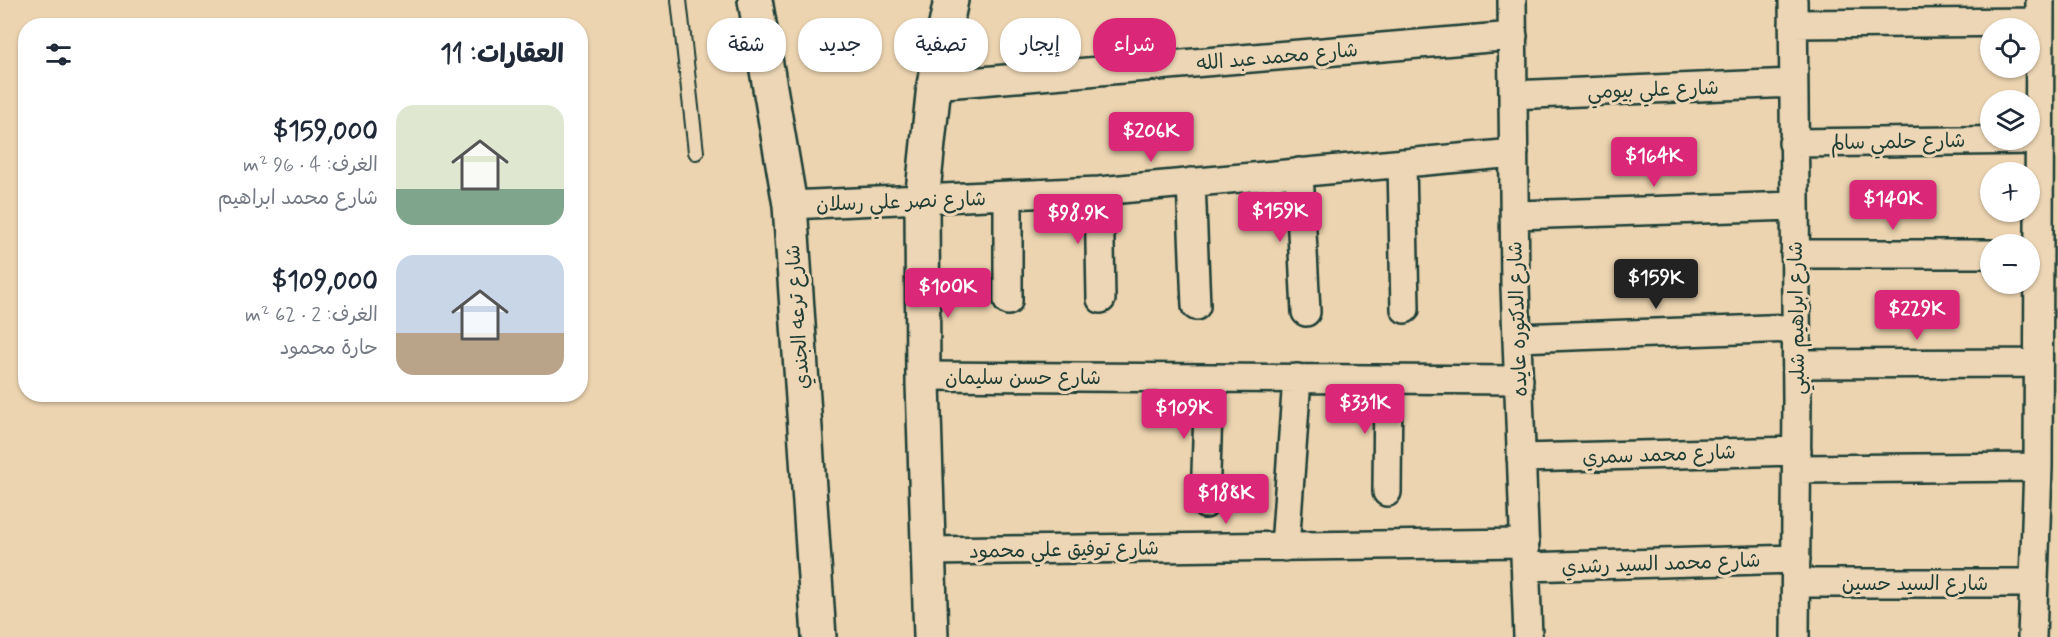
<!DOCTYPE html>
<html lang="ar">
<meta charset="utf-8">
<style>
body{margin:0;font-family:Mynerve,"Playpen Sans Arabic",sans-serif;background:#f2f2f3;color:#1f2937;direction:rtl;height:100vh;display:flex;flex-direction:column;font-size:22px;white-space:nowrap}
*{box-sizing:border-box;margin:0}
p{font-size:20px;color:#747a83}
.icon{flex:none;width:33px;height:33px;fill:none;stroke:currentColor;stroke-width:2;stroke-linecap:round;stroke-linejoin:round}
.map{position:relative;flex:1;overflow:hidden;direction:ltr}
.panel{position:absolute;left:18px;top:18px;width:570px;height:384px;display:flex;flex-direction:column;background:#fff;border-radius:24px;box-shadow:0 2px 4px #0004;direction:rtl}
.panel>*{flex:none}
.banner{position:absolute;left:606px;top:18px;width:570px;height:54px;direction:rtl;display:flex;gap:12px}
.tools{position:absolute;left:1980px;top:18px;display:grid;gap:12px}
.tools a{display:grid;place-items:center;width:60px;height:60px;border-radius:50%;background:#fff;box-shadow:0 2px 4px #0004;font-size:30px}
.price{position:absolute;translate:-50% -51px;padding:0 14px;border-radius:6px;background:#db2777;color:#fff;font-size:20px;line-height:39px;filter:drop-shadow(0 2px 3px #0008)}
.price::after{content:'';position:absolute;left:50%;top:36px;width:18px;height:14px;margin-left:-9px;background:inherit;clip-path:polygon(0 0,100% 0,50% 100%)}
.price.selected{background:#222;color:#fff}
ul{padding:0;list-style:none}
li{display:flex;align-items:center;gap:18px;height:150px;padding:0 24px}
li span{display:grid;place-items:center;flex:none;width:168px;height:120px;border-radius:18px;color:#555}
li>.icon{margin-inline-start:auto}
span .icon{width:72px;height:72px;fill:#fffc;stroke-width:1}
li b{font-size:26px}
h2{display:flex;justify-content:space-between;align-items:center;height:72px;padding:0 24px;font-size:26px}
.chip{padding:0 21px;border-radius:24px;background:#fff;box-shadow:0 2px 4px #0004;font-size:21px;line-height:54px}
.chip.selected{background:#db2777;color:#fff}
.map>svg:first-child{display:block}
</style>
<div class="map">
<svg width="2058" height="637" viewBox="0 0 2058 637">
<rect width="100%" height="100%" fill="#ecd4b0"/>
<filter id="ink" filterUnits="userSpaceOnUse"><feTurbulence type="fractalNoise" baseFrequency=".0167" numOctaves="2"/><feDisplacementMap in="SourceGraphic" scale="12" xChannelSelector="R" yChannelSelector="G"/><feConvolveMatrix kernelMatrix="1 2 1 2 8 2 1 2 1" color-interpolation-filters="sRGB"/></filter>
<g filter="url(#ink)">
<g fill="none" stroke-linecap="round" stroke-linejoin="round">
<defs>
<path id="service" d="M679 0 696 152"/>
<path id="minor" d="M1512 0 1515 286 1528 637
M1793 0 1797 400 1795 637
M1793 24 2040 22
M934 85 1513 36
M1513 95 1792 83
M1793 143 2039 140
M1402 163 1405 309
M1299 172 1306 312
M1191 182 1196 306
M1099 191 1101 299
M1008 197V301
M790 205 1099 191 1514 153
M1515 215 1794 206
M1795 254H1990
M1517 338 1796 328
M1797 364 2038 363
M922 376 1519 380
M1521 458 1797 451
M1797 469 2038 467
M1387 492 1388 379
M1205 504 1209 378
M1285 547 1297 378
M928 551 1525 543
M1526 567 1796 559
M1796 583H2034
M2032 637 2038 467 2040 0"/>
<path id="secondary" d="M755 0 790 205 819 637
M931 637 923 383 922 201 934 85 951 0"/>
</defs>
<use href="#service" stroke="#1f3d34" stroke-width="18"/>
<use href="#minor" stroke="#1f3d34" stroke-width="32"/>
<use href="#secondary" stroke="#1f3d34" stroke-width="38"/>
<use href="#service" stroke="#ecd6b5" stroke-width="14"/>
<use href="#minor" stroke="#ecd6b5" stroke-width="27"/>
<use href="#secondary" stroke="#ecd6b5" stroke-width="33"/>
</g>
</g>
<g text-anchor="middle" stroke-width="6" stroke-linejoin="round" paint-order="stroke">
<g font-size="20" fill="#1f3d34" stroke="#ecd6b5">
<text transform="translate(1277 56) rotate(-5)" y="7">شارع محمد عبد الله</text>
<text transform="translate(1653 89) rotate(-2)" y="7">شارع علي بيومي</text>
<text transform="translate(1898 141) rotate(-1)" y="7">شارع حلمي سالم</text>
<text transform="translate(901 201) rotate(-2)" y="7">شارع نصر علي رسلان</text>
<text transform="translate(797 317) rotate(-94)" y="7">شارع ترعه الجندي</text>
<text transform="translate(1796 318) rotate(-91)" y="7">شارع ابراهيم شلبي</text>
<text transform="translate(1517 319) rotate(-92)" y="7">شارع الدكتوره عايده</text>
<text x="1023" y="384">شارع حسن سليمان</text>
<text transform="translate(1659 454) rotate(-2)" y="7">شارع محمد سمري</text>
<text transform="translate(1064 549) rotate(-1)" y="7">شارع توفيق علي محمود</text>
<text transform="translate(1661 563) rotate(-2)" y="7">شارع محمد السيد رشدي</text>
<text x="1915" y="590">شارع السيد حسين</text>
</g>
</g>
</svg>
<div class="tools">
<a><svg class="icon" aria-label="locate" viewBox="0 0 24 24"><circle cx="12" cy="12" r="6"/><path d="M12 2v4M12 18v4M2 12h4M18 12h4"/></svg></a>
<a><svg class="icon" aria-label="layers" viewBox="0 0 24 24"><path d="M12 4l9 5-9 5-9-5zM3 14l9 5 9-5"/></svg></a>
<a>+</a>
<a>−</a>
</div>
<b class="price" style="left:1151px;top:163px">$206K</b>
<b class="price" style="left:1654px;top:188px">$164K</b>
<b class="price" style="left:1893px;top:231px">$140K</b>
<b class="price" style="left:1280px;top:243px">$159K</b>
<b class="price" style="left:1078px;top:245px">$98.9K</b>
<b class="price selected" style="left:1656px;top:310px">$159K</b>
<b class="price" style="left:948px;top:319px">$100K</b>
<b class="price" style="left:1917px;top:341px">$229K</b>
<b class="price" style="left:1365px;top:435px">$331K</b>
<b class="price" style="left:1184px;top:440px">$109K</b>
<b class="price" style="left:1226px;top:525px">$188K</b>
<div class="banner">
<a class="chip selected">شراء</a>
<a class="chip">إيجار</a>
<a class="chip">تصفية</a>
<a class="chip">جديد</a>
<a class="chip">شقة</a>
</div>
<section class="panel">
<h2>العقارات: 11<svg class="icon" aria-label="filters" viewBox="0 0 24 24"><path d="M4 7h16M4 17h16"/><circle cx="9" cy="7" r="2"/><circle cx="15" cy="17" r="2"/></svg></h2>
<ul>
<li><span style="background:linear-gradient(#dfe7d0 70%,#7fa58c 0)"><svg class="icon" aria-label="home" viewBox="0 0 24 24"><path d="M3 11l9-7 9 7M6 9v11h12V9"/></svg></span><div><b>$159,000</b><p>الغرف: 4 · 96 m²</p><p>شارع محمد ابراهيم</p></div></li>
<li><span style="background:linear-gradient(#c9d6e8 65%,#b9a48a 0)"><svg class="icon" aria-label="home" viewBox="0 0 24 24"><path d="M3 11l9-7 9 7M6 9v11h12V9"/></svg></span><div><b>$109,000</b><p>الغرف: 2 · 62 m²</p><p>حارة محمود</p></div></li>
</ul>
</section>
</div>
